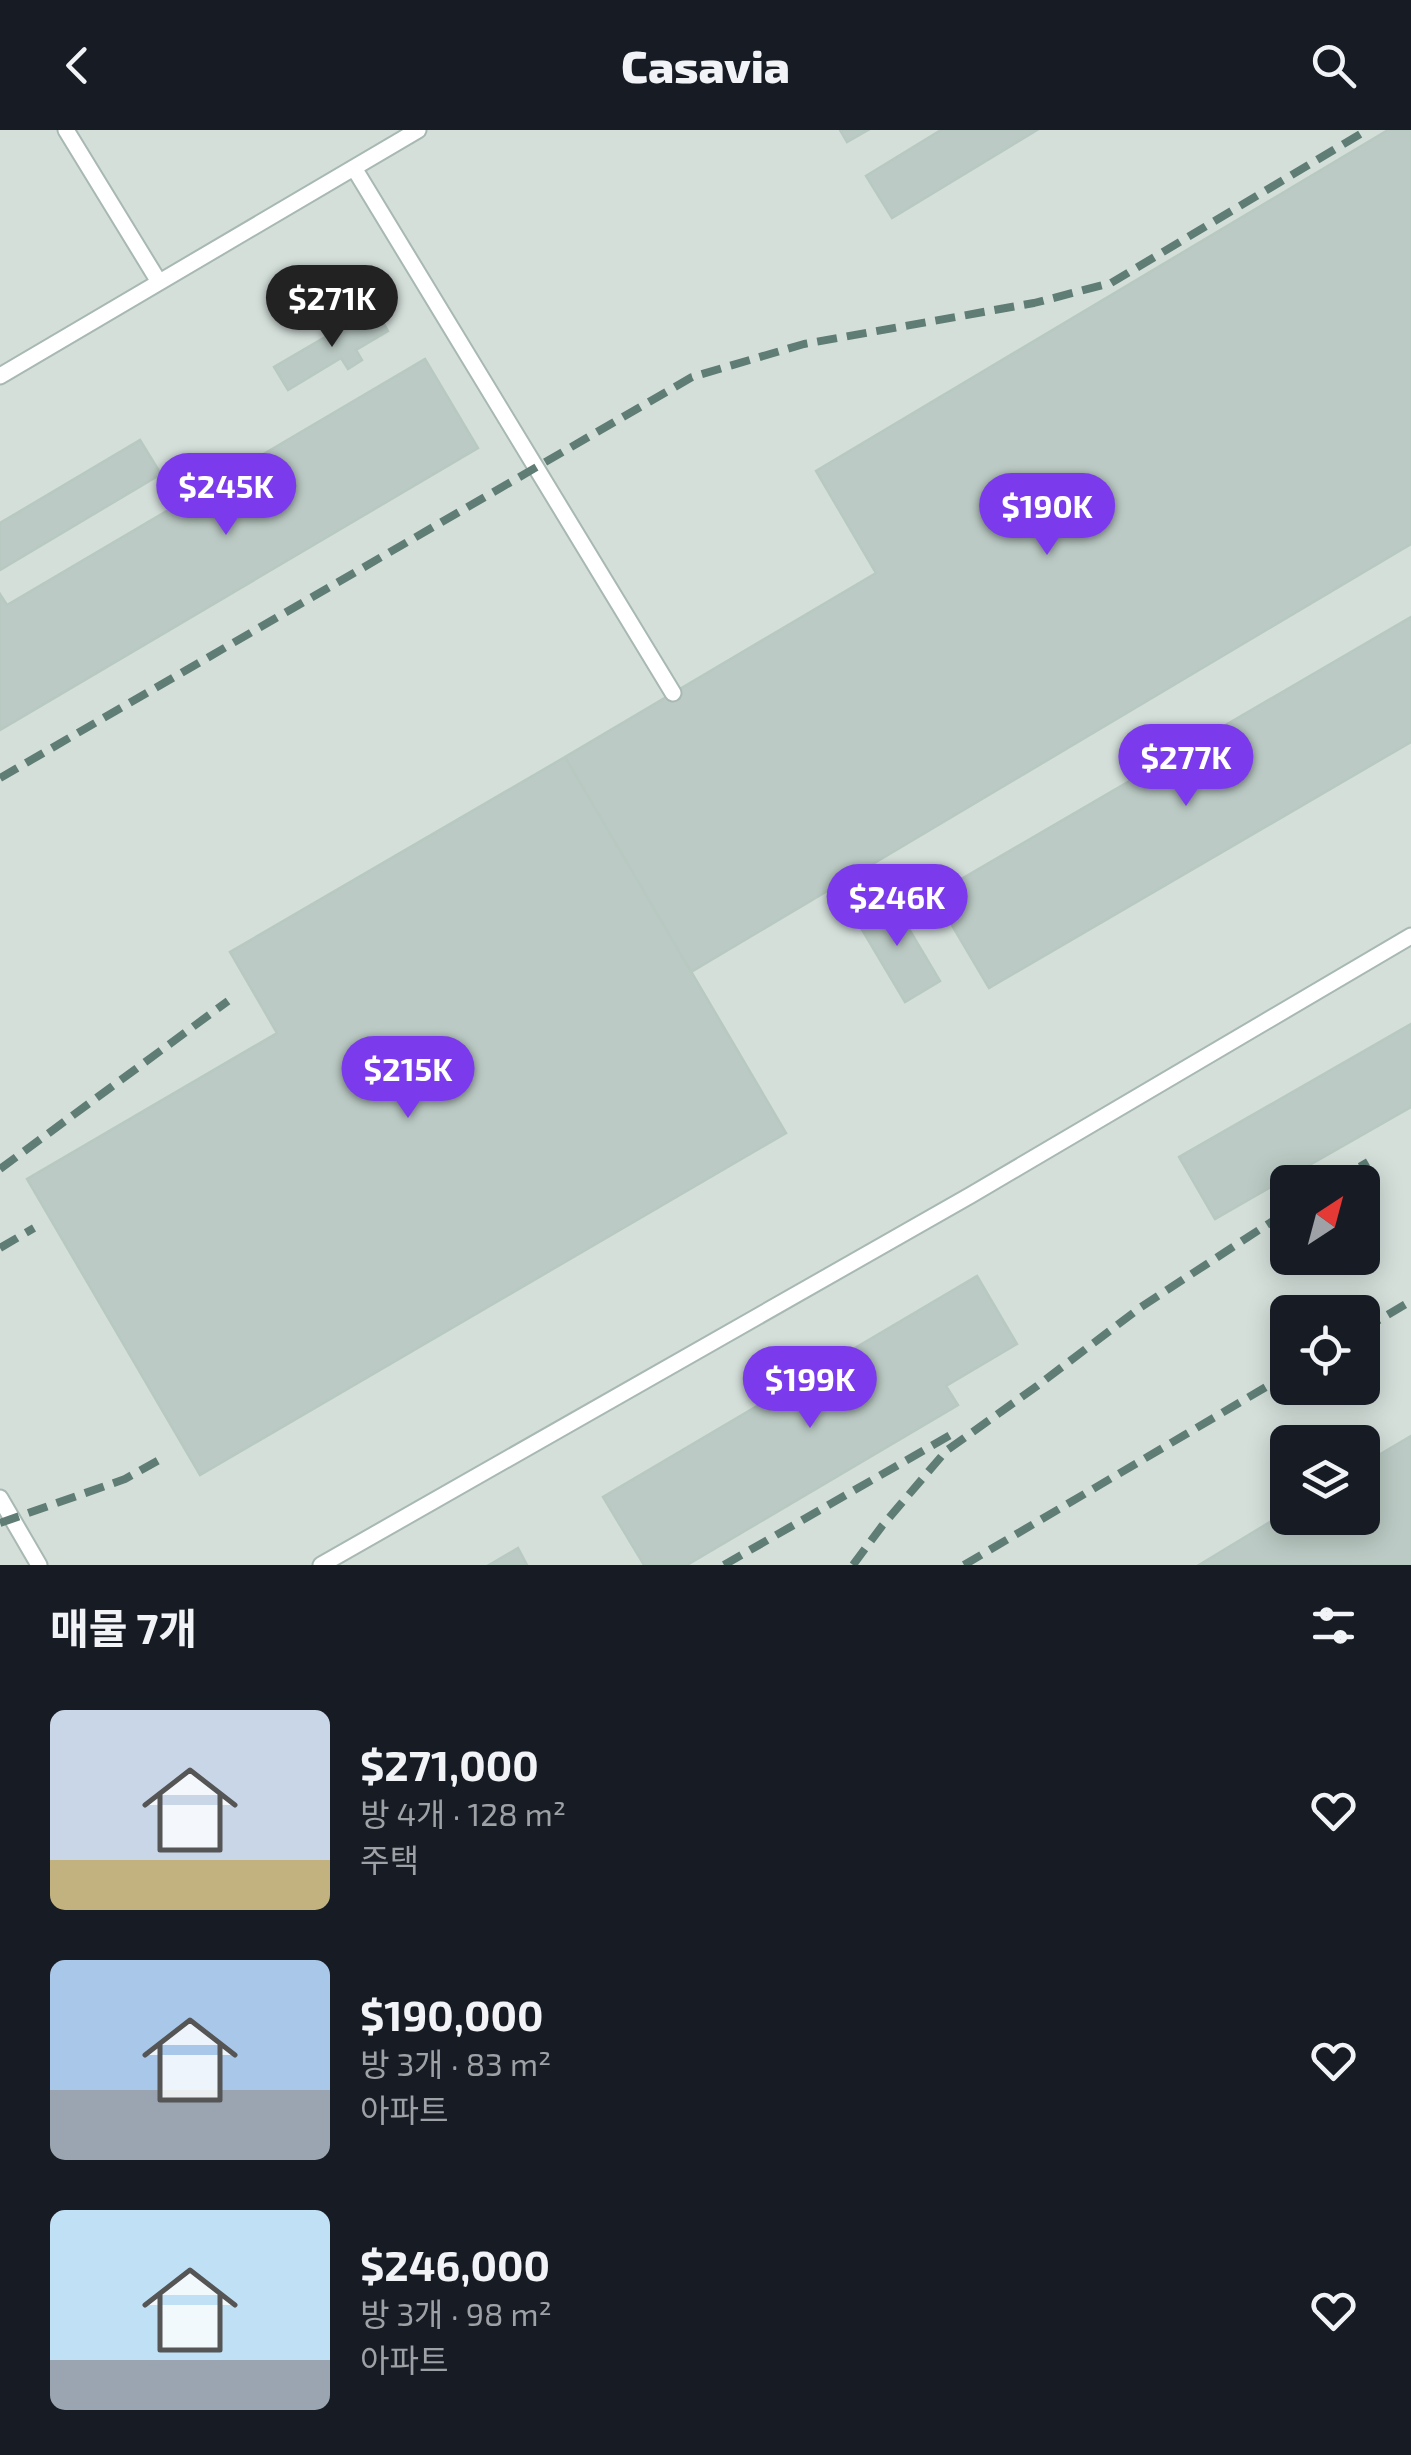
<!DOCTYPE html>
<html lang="ko">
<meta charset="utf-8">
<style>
body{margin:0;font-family:"Exo 2","Noto Sans KR",sans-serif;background:#20242c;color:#f1f3f6;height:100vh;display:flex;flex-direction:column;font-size:38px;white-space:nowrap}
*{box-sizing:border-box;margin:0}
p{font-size:32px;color:#9ea1a6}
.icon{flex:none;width:55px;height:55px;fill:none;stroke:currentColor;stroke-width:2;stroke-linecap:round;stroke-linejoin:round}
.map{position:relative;height:1435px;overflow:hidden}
.sheet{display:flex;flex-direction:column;background:#171b24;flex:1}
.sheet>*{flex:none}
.needle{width:65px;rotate:36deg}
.fabs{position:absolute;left:1270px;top:1035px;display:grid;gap:20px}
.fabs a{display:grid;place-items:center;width:110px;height:110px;border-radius:15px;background:#171b24;box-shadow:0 5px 25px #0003;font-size:50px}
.price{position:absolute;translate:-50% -85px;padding:0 22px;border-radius:35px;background:#7c3aed;color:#fff;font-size:32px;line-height:65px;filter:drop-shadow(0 2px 5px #0008)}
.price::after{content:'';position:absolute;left:50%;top:60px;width:30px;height:22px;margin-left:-15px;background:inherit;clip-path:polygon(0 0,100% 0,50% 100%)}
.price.active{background:#222;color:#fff}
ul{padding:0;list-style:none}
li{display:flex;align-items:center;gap:30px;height:250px;padding:0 50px}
li span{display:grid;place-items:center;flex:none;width:280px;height:200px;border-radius:15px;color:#555}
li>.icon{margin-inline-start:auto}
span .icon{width:120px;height:120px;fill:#fffc;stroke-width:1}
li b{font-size:42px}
h2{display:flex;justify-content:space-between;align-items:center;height:120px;padding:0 50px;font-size:42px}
header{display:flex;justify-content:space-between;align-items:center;height:130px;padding:0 50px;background:#171b24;font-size:45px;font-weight:800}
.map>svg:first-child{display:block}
</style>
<header><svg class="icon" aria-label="back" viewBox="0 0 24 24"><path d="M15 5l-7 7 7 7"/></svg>Casavia<svg class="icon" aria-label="search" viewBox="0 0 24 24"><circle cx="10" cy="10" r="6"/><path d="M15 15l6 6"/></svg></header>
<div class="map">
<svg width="1411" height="1435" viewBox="0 0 1411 1435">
<rect width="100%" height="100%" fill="#e6efeb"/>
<path fill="#d4dfda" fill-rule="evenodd" d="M0 0H1411V1435H0ZM1288 1052H1362V1128H1288ZM1288 1182H1362V1258H1288ZM1288 1312H1362V1388H1288Z"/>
<path fill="#bbcac4" stroke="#b8c9c2" stroke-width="2.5" d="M840 0H868L847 12Z
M941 0H1037L892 88 866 46Z
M1388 0H1411V414L691 842 565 627 876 443 816 341Z
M375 178 388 201 356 220 362 230 348 239 341 228 288 260 274 237Z
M425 229 478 318 0 600V464L7 475Z
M140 310 161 344 0 440V393Z
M1411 487V612L989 858 934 765Z
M565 627 786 1003 200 1345 27 1049 277 903 230 822Z
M890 767 940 851 905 872 855 788Z
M1411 894V977L1215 1089 1179 1027Z
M977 1146 1017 1214 946 1256 958 1275 687 1435H644L603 1367Z
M1411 1306V1435H1199L1288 1381V1388H1362V1335Z
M518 1418 527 1435H489Z"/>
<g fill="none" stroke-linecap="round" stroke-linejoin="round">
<defs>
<path id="lane" d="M66 0 159 152
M354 38 673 563
M0 246 418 0
M0 1368 39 1435
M321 1435 971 1065 1411 806"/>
</defs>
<use href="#lane" stroke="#a8b8b2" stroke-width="19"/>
<use href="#lane" stroke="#fff" stroke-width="15"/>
<path stroke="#5f7d75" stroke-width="8" stroke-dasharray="20 10" stroke-linecap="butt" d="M0 648 692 247 804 214 1034 173 1111 153 1367 0
M0 1039 228 871
M1334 1052 1368 1032
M0 1118 34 1098
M1362 1200 1411 1171
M0 1393 125 1349 159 1330
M724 1435 954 1303
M853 1435 882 1396 946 1321 1037 1256 1141 1177 1288 1081
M964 1435 1288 1244"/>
</g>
</svg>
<div class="fabs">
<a><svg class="needle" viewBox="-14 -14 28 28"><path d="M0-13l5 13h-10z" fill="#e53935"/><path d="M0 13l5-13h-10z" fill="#9ea1a6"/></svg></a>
<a><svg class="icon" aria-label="locate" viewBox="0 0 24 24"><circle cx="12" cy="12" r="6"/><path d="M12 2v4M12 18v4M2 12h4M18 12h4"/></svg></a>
<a><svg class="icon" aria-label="layers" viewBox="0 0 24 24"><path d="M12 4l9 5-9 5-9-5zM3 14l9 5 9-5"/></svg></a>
</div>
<b class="price active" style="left:332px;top:220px">$271K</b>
<b class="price" style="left:226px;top:408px">$245K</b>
<b class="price" style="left:1047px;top:428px">$190K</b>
<b class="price" style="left:1186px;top:679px">$277K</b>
<b class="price" style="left:897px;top:819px">$246K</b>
<b class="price" style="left:408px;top:991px">$215K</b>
<b class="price" style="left:810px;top:1301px">$199K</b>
</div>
<section class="sheet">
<h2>매물 7개<svg class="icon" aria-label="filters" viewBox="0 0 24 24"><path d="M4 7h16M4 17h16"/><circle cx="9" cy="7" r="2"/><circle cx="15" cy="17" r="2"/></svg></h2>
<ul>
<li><span style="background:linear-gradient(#c9d6e8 75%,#c2b280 0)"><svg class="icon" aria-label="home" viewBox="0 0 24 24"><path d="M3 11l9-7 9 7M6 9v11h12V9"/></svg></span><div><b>$271,000</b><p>방 4개 · 128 m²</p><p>주택</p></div><svg class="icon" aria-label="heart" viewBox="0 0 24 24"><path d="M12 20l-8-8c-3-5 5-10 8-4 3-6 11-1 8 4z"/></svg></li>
<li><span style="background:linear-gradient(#a9c7e8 65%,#9aa5b1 0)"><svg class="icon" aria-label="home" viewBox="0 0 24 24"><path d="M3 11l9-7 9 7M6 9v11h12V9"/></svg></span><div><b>$190,000</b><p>방 3개 · 83 m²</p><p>아파트</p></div><svg class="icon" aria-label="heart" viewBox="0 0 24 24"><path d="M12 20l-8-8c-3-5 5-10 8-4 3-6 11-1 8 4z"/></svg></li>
<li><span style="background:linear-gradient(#bfe0f5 75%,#9aa5b1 0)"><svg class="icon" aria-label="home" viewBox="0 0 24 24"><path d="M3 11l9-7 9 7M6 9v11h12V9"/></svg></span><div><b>$246,000</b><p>방 3개 · 98 m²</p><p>아파트</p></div><svg class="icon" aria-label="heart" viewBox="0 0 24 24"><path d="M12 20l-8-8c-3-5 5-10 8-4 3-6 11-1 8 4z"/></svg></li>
</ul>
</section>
